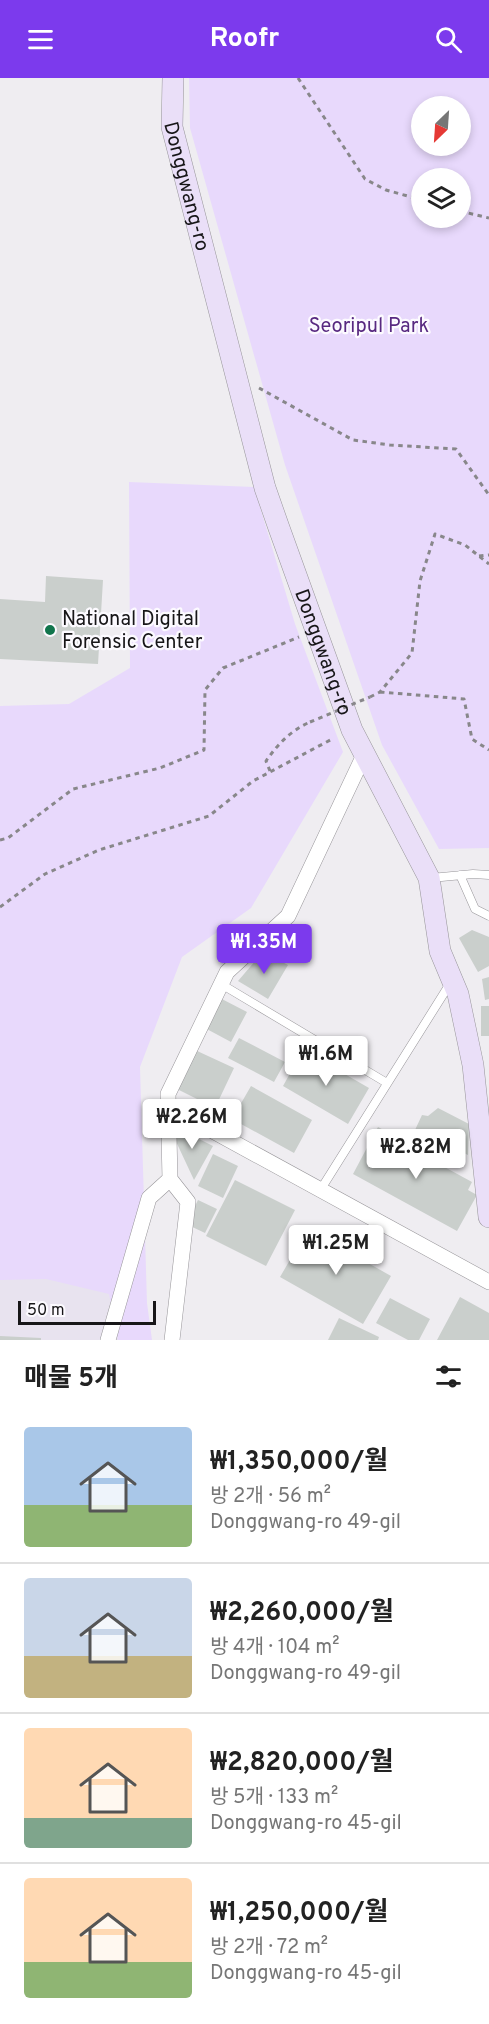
<!DOCTYPE html>
<html lang="ko">
<meta charset="utf-8">
<style>
body{margin:0;font-family:Overpass,"Noto Sans KR",sans-serif;background:#f6f6f6;color:#222;height:100vh;display:flex;flex-direction:column;font-size:22px;white-space:nowrap}
*{box-sizing:border-box;margin:0}
p{font-size:20px;color:#767676}
.icon{flex:none;width:33px;height:33px;fill:none;stroke:currentColor;stroke-width:2;stroke-linecap:round;stroke-linejoin:round}
.map{position:relative;height:1262px;overflow:hidden}
.details{display:flex;flex-direction:column;background:#fff;flex:1}
.details>*{flex:none}
.needle{width:39px;rotate:205deg}
.tools{position:absolute;left:411px;top:18px;display:grid;gap:12px}
.tools a{display:grid;place-items:center;width:60px;height:60px;border-radius:50%;background:#fff;box-shadow:0 3px 9px #0003;font-size:30px}
.scale{position:absolute;left:18px;bottom:15px;width:138px;box-sizing:border-box;padding-left:6px;border:3px solid #171618;border-top:0;font-size:16px;line-height:21px;white-space:nowrap;color:#171618;-webkit-text-stroke:4px #fcfaff;paint-order:stroke}
.price{position:absolute;translate:-50% -51px;padding:0 14px;border-radius:6px;background:#fff;color:#222;font-size:20px;line-height:39px;filter:drop-shadow(0 2px 3px #0008)}
.price::after{content:'';position:absolute;left:50%;top:36px;width:18px;height:14px;margin-left:-9px;background:inherit;clip-path:polygon(0 0,100% 0,50% 100%)}
.price.current{background:#7c3aed;color:#fff}
ul{padding:0;list-style:none}
li{display:flex;align-items:center;gap:18px;height:150px;padding:0 24px}
li+li{border-top:2px solid #e0e0e0}
li span{display:grid;place-items:center;flex:none;width:168px;height:120px;border-radius:6px;color:#555}
li>.icon{margin-inline-start:auto}
span .icon{width:72px;height:72px;fill:#fffc;stroke-width:1}
li b{font-size:26px}
h2{display:flex;justify-content:space-between;align-items:center;height:72px;padding:0 24px;font-size:26px}
header{display:flex;justify-content:space-between;align-items:center;height:78px;padding:0 24px;background:#7c3aed;color:#fff;font-size:27px;font-weight:700}
.map>svg:first-child{display:block}
</style>
<header><svg class="icon" aria-label="menu" viewBox="0 0 24 24"><path d="M4 6h16M4 12h16M4 18h16"/></svg>Roofr<svg class="icon" aria-label="search" viewBox="0 0 24 24"><circle cx="10" cy="10" r="6"/><path d="M15 15l6 6"/></svg></header>
<div class="map">
<svg width="489" height="1262" viewBox="0 0 489 1262">
<rect width="100%" height="100%" fill="#efedf1"/>
<path fill="#e8e3ef" d="M0 1169 138 1217 143 1262H0Z"/>
<path fill="#e8d9fc" fill-rule="evenodd" d="M189 0H489V770L439 771 382 667 285 387 190 50ZM460 28V68H422V28ZM460 100V140H422V100Z
M129 404 254 409 295 546 343 674 251 830 182 879 140 989 147 1225 152 1262H118L109 1216 46 1201 0 1202V628L69 626 130 590Z"/>
<path fill="#cacfcc" d="M46 498 103 502 98 586 0 581V521L45 524Z
M472 852 489 859V888L478 894 459 860Z
M263 874 288 887 268 921 238 903Z
M489 899V921L485 922 482 901Z
M218 919 247 934 231 964 203 949Z
M481 928H489V958H481Z
M239 960 285 984 274 1004 228 980Z
M195 972 234 990 215 1030 177 1011Z
M303 972 369 1010 348 1046 283 1008Z
M251 1008 312 1042 294 1075 232 1041Z
M438 1030 469 1046 468 1077 415 1052 422 1037 428 1038Z
M175 1049 213 1068 194 1102 172 1055Z
M378 1049 406 1064 404 1067 472 1104 468 1112 477 1117 457 1153 353 1096Z
M213 1076 238 1088 223 1120 198 1108Z
M235 1102 295 1132 266 1188 206 1158Z
M198 1122 217 1131 205 1155 186 1146Z
M308 1151 391 1198 363 1246 280 1199Z
M460 1219 489 1235V1262H437Z
M390 1220 430 1241 419 1262H408L376 1245Z
M339 1240 379 1259 378 1262H328Z
M0 1258 41 1260V1262H0Z"/>
<g fill="none" stroke-linecap="round" stroke-linejoin="round">
<defs>
<path id="lane" d="M460 797 475 831 489 838
M431 800 473 796 489 797
M221 906 387 1005
M321 1111 451 904"/>
<path id="street" d="M169 1029 489 1204
M108 1262 149 1120 170 1101
M172 1262 188 1124 170 1101 168 1016 227 894 288 838 364 677"/>
<g id="secondary">
<path id="s1" d="M173 0 172 49 265 410 279 450 352 652 429 800 440 873 458 916 473 987 489 1139"/>
</g>
</defs>
<use href="#lane" stroke="#98969a" stroke-width="9"/>
<use href="#street" stroke="#98969a" stroke-width="16"/>
<use href="#secondary" stroke="#98969a" stroke-width="22"/>
<path stroke="#88878a" stroke-width="3" stroke-dasharray="4.5 4.5" stroke-linecap="butt" d="M298 0 365 101 386 112 422 122
M460 133 489 140
M259 310 353 362 390 367 456 371 489 417
M479 478 489 477
M380 614 464 621 472 661 489 672
M370 619 380 614 412 575 420 503 435 456 465 467 489 486
M270 693 266 683C278 666 290 653 310 644
M0 762 8 760 73 711 160 690 204 672 205 612 223 590 299 559
M0 829 45 796 99 772 209 738 253 703 334 660"/>
<use href="#lane" stroke="#fff" stroke-width="8"/>
<use href="#street" stroke="#fff" stroke-width="15"/>
<use href="#secondary" stroke="#eadff8" stroke-width="21"/>
<path stroke="#88878a" stroke-width="3" stroke-dasharray="4.5 4.5" stroke-linecap="butt" d="M310 644 370 619"/>
</g>
<circle fill="#11754c" stroke="#fcfaff" stroke-width="2" cx="50" cy="552" r="6"/>
<g text-anchor="middle" stroke-width="4.5" stroke-linejoin="round" paint-order="stroke">
<g font-size="20" fill="#171618" stroke="#fcfaff">
<text dy="7" stroke="none"><textPath href="#s1" startOffset="110">Donggwang-ro</textPath></text>
<text dy="7" stroke="none"><textPath href="#s1" startOffset="596">Donggwang-ro</textPath></text>
</g>
<g font-size="20" fill="#582981" stroke="#fcfaff">
<text x="369" y="254">Seoripul Park</text>
</g>
<g font-size="20" fill="#171618" stroke="#fcfaff" text-anchor="start">
<text x="62" y="547">National Digital<tspan x="62" dy="23">Forensic Center</tspan></text>
</g>
</g>
</svg>
<div class="tools">
<a><svg class="needle" viewBox="-14 -14 28 28"><path d="M0-13l5 13h-10z" fill="#e53935"/><path d="M0 13l5-13h-10z" fill="#767676"/></svg></a>
<a><svg class="icon" aria-label="layers" viewBox="0 0 24 24"><path d="M12 4l9 5-9 5-9-5zM3 14l9 5 9-5"/></svg></a>
</div>
<div class="scale">50 m</div>
<b class="price current" style="left:264px;top:897px">₩1.35M</b>
<b class="price" style="left:326px;top:1009px">₩1.6M</b>
<b class="price" style="left:192px;top:1072px">₩2.26M</b>
<b class="price" style="left:416px;top:1102px">₩2.82M</b>
<b class="price" style="left:336px;top:1198px">₩1.25M</b>
</div>
<section class="details">
<h2>매물 5개<svg class="icon" aria-label="filters" viewBox="0 0 24 24"><path d="M4 7h16M4 17h16"/><circle cx="9" cy="7" r="2"/><circle cx="15" cy="17" r="2"/></svg></h2>
<ul>
<li><span style="background:linear-gradient(#a9c7e8 65%,#8fb573 0)"><svg class="icon" aria-label="home" viewBox="0 0 24 24"><path d="M3 11l9-7 9 7M6 9v11h12V9"/></svg></span><div><b>₩1,350,000/월</b><p>방 2개 · 56 m²</p><p>Donggwang-ro 49-gil</p></div></li>
<li><span style="background:linear-gradient(#c9d6e8 65%,#c2b280 0)"><svg class="icon" aria-label="home" viewBox="0 0 24 24"><path d="M3 11l9-7 9 7M6 9v11h12V9"/></svg></span><div><b>₩2,260,000/월</b><p>방 4개 · 104 m²</p><p>Donggwang-ro 49-gil</p></div></li>
<li><span style="background:linear-gradient(#ffd9b3 75%,#7fa58c 0)"><svg class="icon" aria-label="home" viewBox="0 0 24 24"><path d="M3 11l9-7 9 7M6 9v11h12V9"/></svg></span><div><b>₩2,820,000/월</b><p>방 5개 · 133 m²</p><p>Donggwang-ro 45-gil</p></div></li>
<li><span style="background:linear-gradient(#ffd9b3 70%,#8fb573 0)"><svg class="icon" aria-label="home" viewBox="0 0 24 24"><path d="M3 11l9-7 9 7M6 9v11h12V9"/></svg></span><div><b>₩1,250,000/월</b><p>방 2개 · 72 m²</p><p>Donggwang-ro 45-gil</p></div></li>
</ul>
</section>
